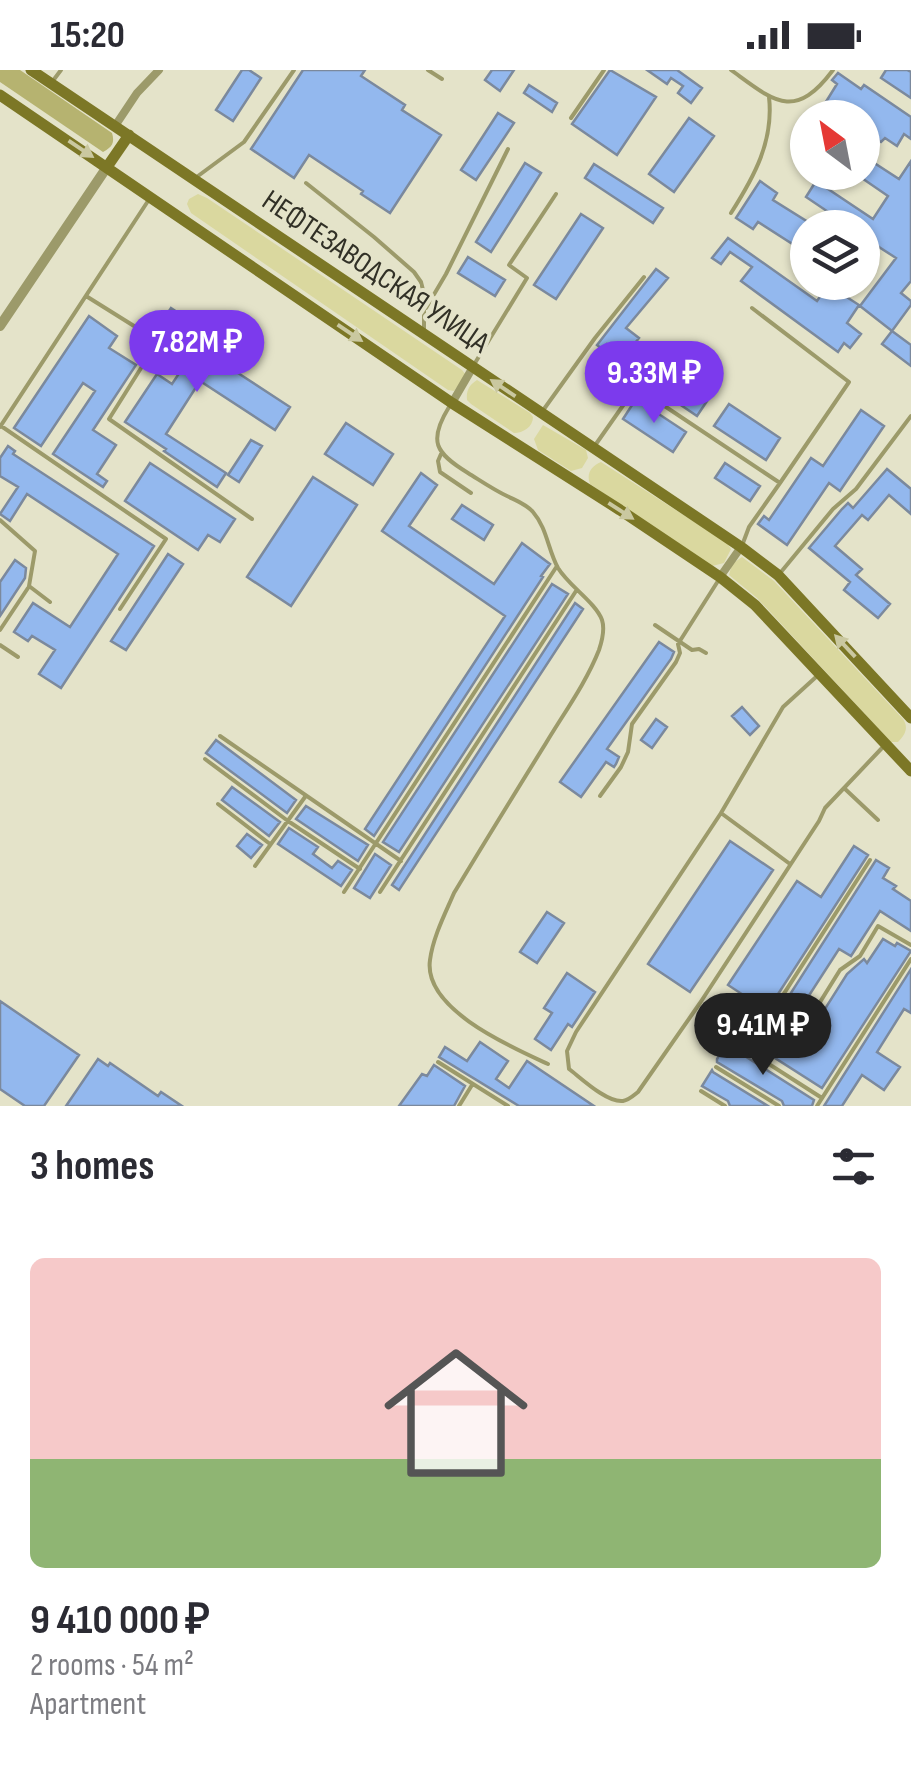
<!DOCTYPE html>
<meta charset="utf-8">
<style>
body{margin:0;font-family:"Sofia Sans Condensed",sans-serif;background:#f2f2f3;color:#2b2b33;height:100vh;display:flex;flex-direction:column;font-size:38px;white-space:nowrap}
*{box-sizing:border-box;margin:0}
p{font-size:32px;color:#7c7c81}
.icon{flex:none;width:55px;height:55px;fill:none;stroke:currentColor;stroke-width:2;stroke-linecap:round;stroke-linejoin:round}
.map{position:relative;height:1036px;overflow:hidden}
.side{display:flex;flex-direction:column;background:#fff;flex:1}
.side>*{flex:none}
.needle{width:65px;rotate:328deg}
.controls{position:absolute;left:790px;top:30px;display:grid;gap:20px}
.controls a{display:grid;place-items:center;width:90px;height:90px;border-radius:50%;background:#fff;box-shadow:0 2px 8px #0004;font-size:50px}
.price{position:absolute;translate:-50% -85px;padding:0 22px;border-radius:35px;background:#7c3aed;color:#fff;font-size:32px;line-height:65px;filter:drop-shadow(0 2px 5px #0008)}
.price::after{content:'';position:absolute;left:50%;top:60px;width:30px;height:22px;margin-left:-15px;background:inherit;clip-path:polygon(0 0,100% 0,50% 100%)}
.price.selected{background:#222;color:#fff}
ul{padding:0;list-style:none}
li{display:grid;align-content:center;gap:20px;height:530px;padding:0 30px}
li+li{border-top:2px solid #e1e1e2}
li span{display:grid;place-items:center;height:310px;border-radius:15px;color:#555}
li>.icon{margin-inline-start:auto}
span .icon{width:180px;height:180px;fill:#fffc;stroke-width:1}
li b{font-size:42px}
h2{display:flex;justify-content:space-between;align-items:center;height:120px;padding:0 30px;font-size:42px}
.status{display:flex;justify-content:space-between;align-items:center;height:70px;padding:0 50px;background:#fff;direction:ltr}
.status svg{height:28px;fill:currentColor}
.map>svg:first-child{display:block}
</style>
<div class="status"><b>15:20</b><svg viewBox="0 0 49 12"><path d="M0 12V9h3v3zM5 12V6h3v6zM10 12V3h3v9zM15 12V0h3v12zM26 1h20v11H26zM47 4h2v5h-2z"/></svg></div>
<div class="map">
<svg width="911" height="1036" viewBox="0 0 911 1036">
<rect width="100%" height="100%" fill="#e4e3c9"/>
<path fill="#dad89f" d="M198 124 207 128 462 300 466 305 454 321 448 320 191 143 187 134 189 129Z
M477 310 530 343 533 347C533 357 523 363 514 363L471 334 467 330C466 321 469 315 477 310Z
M543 355 586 380 588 388 582 398 571 401 538 380 534 369Z
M601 392 727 473 731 479 724 493 712 496 590 414C586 404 591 396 601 392Z
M742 487 774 511 903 649C909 658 905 665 898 672H891L757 528 729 505 732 494Z"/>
<path fill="#b6b370" d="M0 0H20L112 63C115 73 112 77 103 82L0 12Z"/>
<path fill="#93b8ee" stroke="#7b899d" stroke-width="2.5" d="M242 0H249L261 8 233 51 216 40Z
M303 0H365L361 6 405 35 402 40 441 65 390 143 361 124 363 121 309 85 294 108 251 79Z
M492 0H514L500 21 485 10Z
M610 0 656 27 617 85 572 54Z
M647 0H677L702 18 691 33 678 23 683 16 671 8 667 14Z
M886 0H907L911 2V28L881 8Z
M838 3 861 19 864 15 911 47V69L904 64 897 76 885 68 881 72 862 60V48H843L824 35 837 14 832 10Z
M529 15 557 33 552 42 524 23Z
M498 43 514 53 476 110 461 100Z
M689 48 714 66 674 122 649 104Z
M862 85 899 109 911 91V211L901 223 911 231V235L892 261 860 236 896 188 862 166V158H852L806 127 816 111 873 149 888 126 853 102H862Z
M525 93 541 103 491 182 476 172Z
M594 94 663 138 653 153 585 108Z
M760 111 777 123 773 130 808 152V184L758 152 753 159 736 148Z
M581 144 603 158 556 229 534 215Z
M728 168 817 231 828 215 859 235 847 253 861 264 850 278 844 273 838 282 741 211 752 197 730 182 721 194 712 188Z
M468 187 505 210 495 226 458 203Z
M656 199 668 208 626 258 639 268 624 287 607 274 603 280 597 275Z
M171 238 214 267 204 281 290 337 275 360 200 311 166 364 226 403 217 417 164 381 166 379 125 352 157 304 172 314 182 299 177 296 188 280 157 259Z
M89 246 117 266 109 278 136 295 93 360 116 375 97 404 107 411 103 417 53 384 95 321 83 313 41 376 14 358Z
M892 261 911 275V296L882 274Z
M646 289 707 331 697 346 635 304Z
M636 329 686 362 673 382 623 349Z
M729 334 780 368 766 390 714 356Z
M861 340 884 356 840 421 829 413 787 475 758 454 764 446 769 450 811 388 823 396Z
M346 353 393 384 373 415 325 384Z
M251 370 262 376 239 412 228 405Z
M8 376 15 381 13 384 154 476 61 618 39 604 55 580 32 566 28 571 14 562 33 533 70 557 118 484 27 424 10 451 0 444 18 417 0 406V388Z
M150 393 235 449 220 472 208 465 198 480 125 431Z
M725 393 760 416 750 431 715 408Z
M887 399 911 419V444L889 425 868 450 862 445 835 476 862 499 856 505 890 534 878 548 844 520 850 512 809 478 842 439 848 433 853 438Z
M421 403 437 415 409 456 494 514 522 473 550 494 541 506 543 507 374 766 365 759 505 546 382 461Z
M313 407 357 435 291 536 247 507Z
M462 435 493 455 484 470 452 449Z
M168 484 183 494 126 580 111 571Z
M15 490 26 498 25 508 0 546V512Z
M552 514 568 524 399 782 383 772Z
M575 533 583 539 399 820 392 815Z
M659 572 674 582 671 589 607 679 619 687 616 694 614 697 606 692 581 727 560 712Z
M742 637 759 656 750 665 732 646Z
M656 649 667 657 652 678 641 670Z
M216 670 296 730 287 743 206 683Z
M232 717 280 752 269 766 222 730Z
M306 736 368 775 358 791 296 749Z
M289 758 318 777 313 784 332 798 338 791 352 800 341 816 278 774Z
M247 764 262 775 251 788 237 776Z
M730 771 773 800 690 922 648 894Z
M854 776 868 785 760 952 762 957 799 980 847 904 864 889 867 893 883 869 895 876 897 873 911 881 822 1018 734 962 754 932 728 915 797 811 821 827Z
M375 784 391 795 370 828 354 818Z
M876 790 889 798 883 808 896 816 893 819 911 831V861L880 841 851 886 839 879 788 958 773 951Z
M547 842 564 853 537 893 520 882Z
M911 899V943L904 939 877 982 900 997 884 1020 862 1005 842 1036H824Z
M567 903 595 922 572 957 568 954 551 980 535 969 552 943 544 938Z
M0 931 79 985 44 1036H25L0 1019Z
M480 972 508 991 496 1009 509 1018 527 991 594 1036H519L439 987 445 977 467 991Z
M726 974 814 1030 812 1036H784L782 1031 717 992V989Z
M98 989 108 996 110 993 158 1026 161 1022 182 1036H66Z
M434 995 465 1016 454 1036H399L422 1004 427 1006Z
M712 1000 713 1002 768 1036H730L728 1031 702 1016Z"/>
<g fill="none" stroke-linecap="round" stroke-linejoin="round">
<path stroke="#9c9a6a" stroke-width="4" d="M428 0 442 9
M731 0C774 31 794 52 833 0
M52 12 61 0
M571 48 604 0
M198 106 244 72 294 0
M306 113 374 167 414 202 421 212 424 224V260
M731 143C754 107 774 71 769 27
M86 226 158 271 109 349 252 449
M426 238 446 204 508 79
M475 293 527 208 509 195 556 124
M449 337C428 371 435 383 468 403 481 411 494 420 507 426 517 431 526 434 533 442 547 458 548 480 558 498 569 516 596 533 602 550 605 559 602 571 599 580 586 613 564 643 546 673 515 723 484 773 454 823 445 844 433 867 430 890 423 939 511 977 548 994
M544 339 595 268 644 207
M1 356 166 469 120 539
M0 357 148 131
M596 374 636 317 780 413 849 312 752 238
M441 384 438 391 440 402 471 423
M0 450 35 481 29 516 50 532
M743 473 749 457 780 413
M781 502 833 439 856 419 911 346
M655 555 692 580 699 579 706 583
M0 560 28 518
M0 575 18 587
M220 666 401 791
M205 689 288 751 360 799
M844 718 878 750
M600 726 621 697 628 682 632 654 676 592 680 583 678 574 718 511
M218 734 270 774
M721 743 576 962 567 981 569 999C581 1008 607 1033 623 1031 629 1030 633 1026 638 1022L700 933 819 751 825 738 882 678
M870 790 765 953 797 969 840 900 860 886 878 856 911 875
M790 794 721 743 783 637 816 607
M255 796 305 727
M344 822 557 496
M380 822 576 521
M733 971 822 1028
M438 992 508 1036
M716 997 779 1036
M701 1021 725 1036
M459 1036 472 1015
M817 1036 911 889"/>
<path stroke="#9c9a6a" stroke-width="8" d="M115 56 137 23 159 0
M452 333 473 297
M720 507 741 477"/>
<path stroke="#9c9a6a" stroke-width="10" d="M0 256 107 97"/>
<path stroke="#7c7726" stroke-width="11" d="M31 0 741 477 778 505 911 648
M0 25 452 333 620 440 720 507 755 535 911 701
M107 97 129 65"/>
</g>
<defs><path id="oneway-solid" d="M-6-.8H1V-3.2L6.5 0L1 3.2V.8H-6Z" transform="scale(2.5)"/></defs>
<g fill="#cac8a0">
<use href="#oneway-solid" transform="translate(81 79) rotate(34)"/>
<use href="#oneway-solid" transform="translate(350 263) rotate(34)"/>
<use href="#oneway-solid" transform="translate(503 318) rotate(-146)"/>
<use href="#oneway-solid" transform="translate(621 441) rotate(33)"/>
<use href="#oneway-solid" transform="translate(845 576) rotate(-133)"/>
</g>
<g text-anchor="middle" stroke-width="8" stroke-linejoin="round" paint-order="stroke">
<g font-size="30" fill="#313026" stroke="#e4e3c9">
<text transform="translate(376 201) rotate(34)" y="10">НЕФТЕЗАВОДСКАЯ УЛИЦА</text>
</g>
</g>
</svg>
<div class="controls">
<a><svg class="needle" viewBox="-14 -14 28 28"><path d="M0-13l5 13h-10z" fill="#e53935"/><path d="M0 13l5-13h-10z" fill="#7c7c81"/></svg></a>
<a><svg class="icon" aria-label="layers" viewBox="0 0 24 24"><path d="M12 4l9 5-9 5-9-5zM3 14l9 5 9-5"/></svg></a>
</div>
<b class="price" style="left:197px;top:325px">7.82M ₽</b>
<b class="price" style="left:654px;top:356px">9.33M ₽</b>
<b class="price selected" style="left:763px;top:1008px">9.41M ₽</b>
</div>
<section class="side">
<h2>3 homes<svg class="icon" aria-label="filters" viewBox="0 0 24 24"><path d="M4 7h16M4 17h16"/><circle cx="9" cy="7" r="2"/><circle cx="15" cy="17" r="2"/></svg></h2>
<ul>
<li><span style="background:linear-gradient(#f6c9c9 65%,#8fb573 0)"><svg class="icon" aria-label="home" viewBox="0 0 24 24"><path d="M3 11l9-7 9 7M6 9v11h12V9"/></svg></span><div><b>9 410 000 ₽</b><p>2 rooms · 54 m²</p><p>Apartment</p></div></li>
</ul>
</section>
